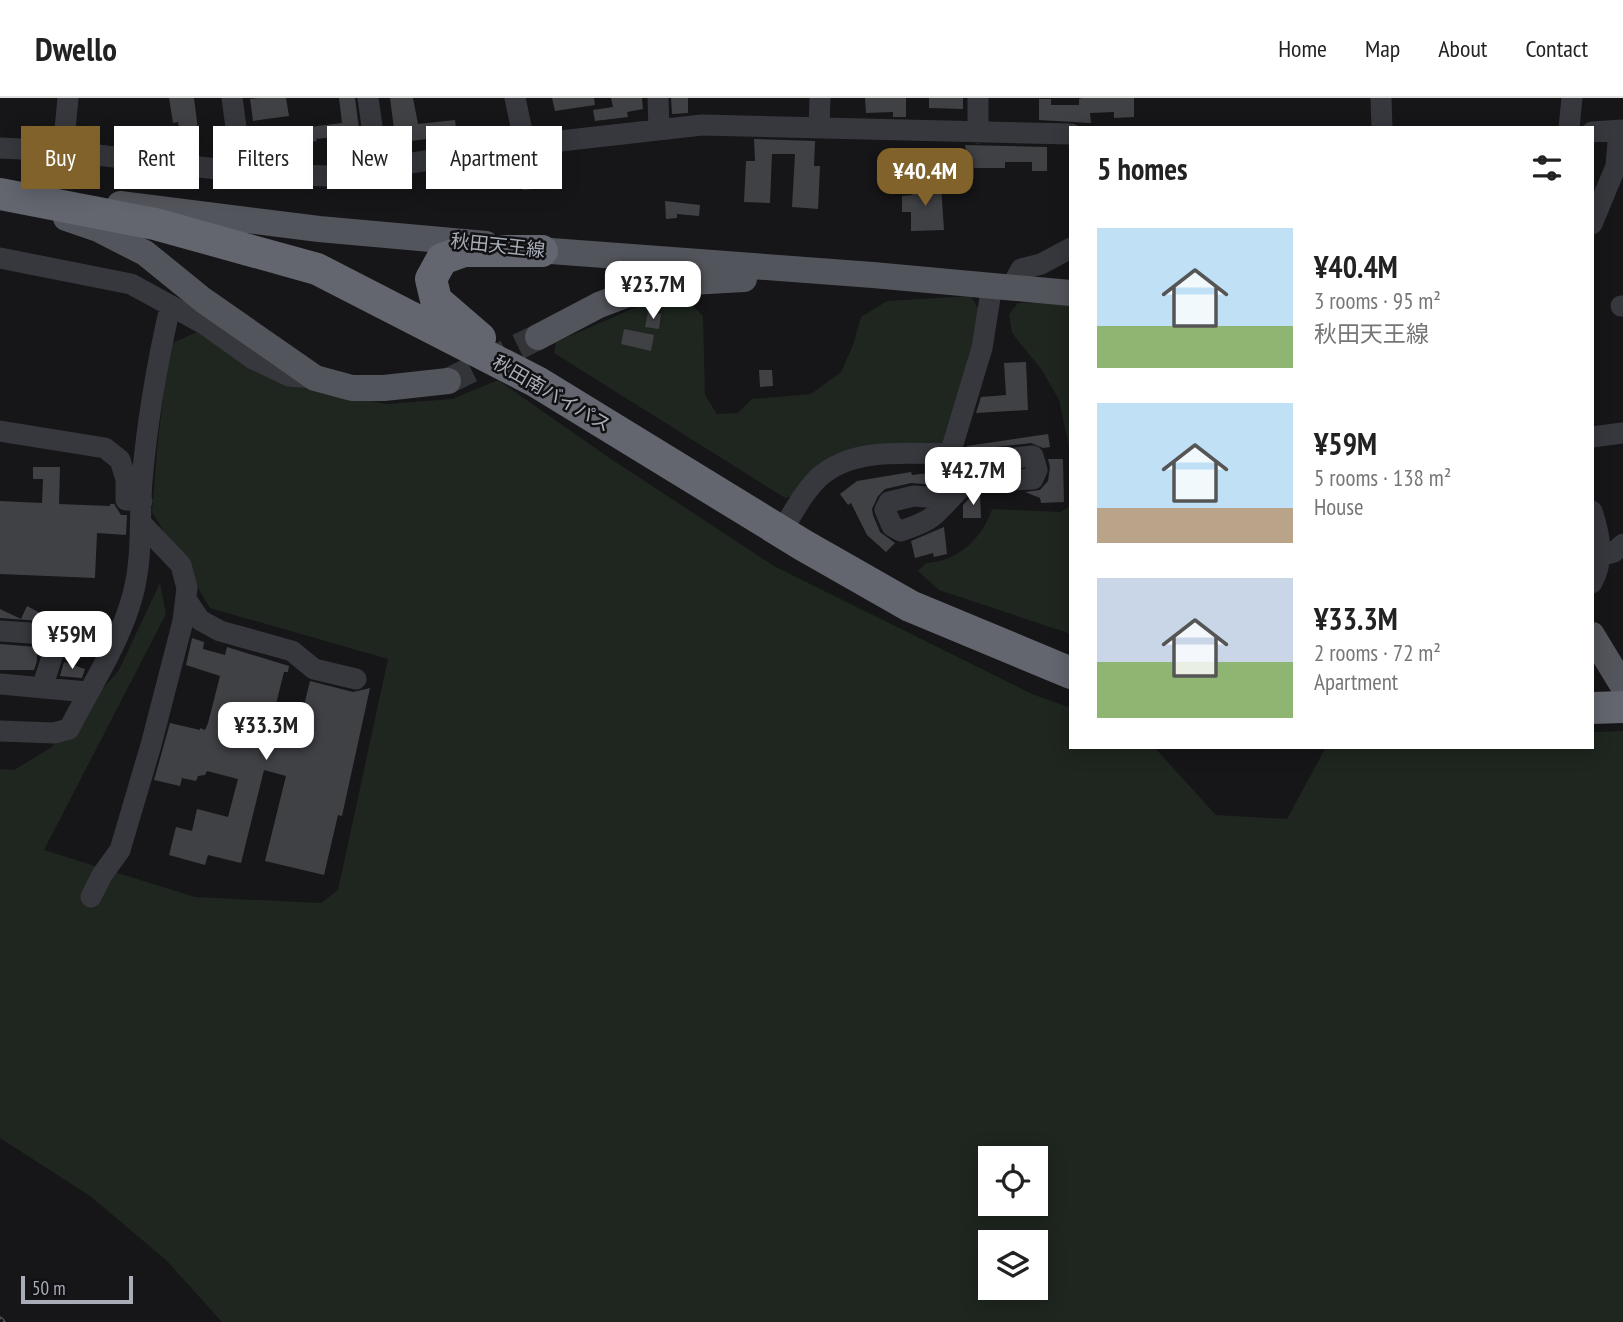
<!DOCTYPE html>
<meta charset="utf-8">
<style>
body{margin:0;font-family:"PT Sans Narrow","Noto Sans JP",sans-serif;background:#f6f6f6;color:#222;height:100vh;display:flex;flex-direction:column;font-size:26px;white-space:nowrap}
*{box-sizing:border-box;margin:0}
p{font-size:23px;color:#767676}
.icon{flex:none;width:38px;height:38px;fill:none;stroke:currentColor;stroke-width:2;stroke-linecap:round;stroke-linejoin:round}
.map{position:relative;flex:1;overflow:hidden}
.details{position:absolute;left:1069px;top:28px;width:525px;height:623px;display:flex;flex-direction:column;background:#fff;border-radius:0px;box-shadow:0 4px 18px #0003}
.details>*{flex:none}
.banner{position:absolute;left:21px;top:28px;width:665px;height:63px;display:flex;gap:14px}
.buttons{position:absolute;left:978px;top:1048px;display:grid;gap:14px}
.buttons a{display:grid;place-items:center;width:70px;height:70px;border-radius:0px;background:#fff;box-shadow:0 4px 18px #0003;font-size:35px}
.scale{position:absolute;left:21px;bottom:18px;width:112px;box-sizing:border-box;padding-left:7px;border:4px solid #a8adb8;border-top:0;font-size:19px;line-height:24px;white-space:nowrap;color:#a8adb8;-webkit-text-stroke:5px #111113;paint-order:stroke}
.price{position:absolute;translate:-50% -60px;padding:0 16px;border-radius:14px;background:#fff;color:#222;font-size:23px;line-height:46px;filter:drop-shadow(0 2px 4px #0008)}
.price::after{content:'';position:absolute;left:50%;top:42px;width:21px;height:16px;margin-left:-10px;background:inherit;clip-path:polygon(0 0,100% 0,50% 100%)}
.price.current{background:#80622a;color:#fff}
ul{padding:0;list-style:none}
li{display:flex;align-items:center;gap:21px;height:175px;padding:0 28px}
li span{display:grid;place-items:center;flex:none;width:196px;height:140px;border-radius:0px;color:#555}
li>.icon{margin-inline-start:auto}
span .icon{width:84px;height:84px;fill:#fffc;stroke-width:1}
li b{font-size:30px}
h2{display:flex;justify-content:space-between;align-items:center;height:84px;padding:0 28px;font-size:30px}
.chip{padding:0 24px;border-radius:0px;background:#fff;box-shadow:0 4px 18px #0003;font-size:24px;line-height:63px}
.chip.current{background:#80622a;color:#fff}
header{display:flex;align-items:center;gap:42px;box-sizing:border-box;height:98px;padding:0 35px;background:#fff;border-bottom:2px solid #e0e0e0}
header strong{font-size:33px}
nav{display:flex;gap:38px;margin-inline-start:auto;font-size:24px}
.map>svg:first-child{display:block}
</style>
<header>
<strong>Dwello</strong>
<nav><a>Home</a><a>Map</a><a>About</a><a>Contact</a></nav>
</header>
<div class="map">
<svg width="1623" height="1224" viewBox="0 0 1623 1224">
<rect width="100%" height="100%" fill="#161618"/>
<path fill="#1e261f" fill-rule="evenodd" d="M971 198 980 214 949 340 938 351 834 356 813 372 791 399 785 400 554 255 556 244 639 208 692 207 703 218 705 297 717 316 738 315 752 301 811 296 841 274 853 247 861 219 887 203Z
M1045 204H1071V358L1059 302 1042 272 1012 235 1009 216 1018 205Z
M197 234 288 284 326 294 387 306 452 301 498 282 608 359 774 468 1032 596 1071 610V649H1154L1216 717 1287 721 1326 649H1592L1593 634 1623 633V1224H222L166 1162 90 1098 0 1040V671L14 672 52 649 119 572 160 485 166 516 44 752 195 799 321 805 338 792 388 561 210 510 152 414 158 341 170 246ZM990 1060H1036V1106H990ZM990 1144H1036V1190H990Z
M1071 386V536L939 492 918 473 926 465C957 464 983 440 992 411L1060 414 1069 409Z"/>
<path fill="#404145" d="M169 0H194L198 32 180 35 178 24 173 25Z
M259 0H286L289 18 253 23 250 1Z
M339 0H355L361 46 345 48 344 38 316 41 317 43 295 46 293 31 342 25Z
M390 0H413L418 26 455 22 457 37 411 43 412 52 389 55 388 48 396 46Z
M552 0H594L595 7 555 13Z
M611 0H642L643 11 627 14 628 19 595 23 593 12 613 9Z
M671 0H688V15L672 16Z
M865 0H906V19H893V14L866 15Z
M929 0H963V11L929 10Z
M1082 0H1134V19L1114 20V14L1090 15 1091 25 1039 22V1H1051V7H1079V1Z
M754 41 815 43 814 68H820L818 111 792 109 795 56H772L770 105 744 104 746 63H755Z
M965 47 1047 49V73H1032V64H1005V70H974V81L953 82V53L966 52Z
M541 58 543 90 523 92 521 61Z
M941 87 944 132 911 133V114H902V98L912 97 911 89Z
M665 103 700 107 699 118 677 116V120L666 121Z
M648 214 661 216 659 231 645 229Z
M624 231 654 237 651 253 621 246Z
M1026 264 1028 312 976 315 981 299 1006 297 1004 265Z
M759 272H772L773 288 760 289Z
M1048 336 1050 349 1043 350 1031 345 996 349 982 354 963 369V358L967 348Z
M1048 361H1063L1064 404 1041 405 1040 400 1025 394 1040 392 1048 383 1050 369Z
M33 369H60L59 406 110 408V406H114L121 417H127L126 437 97 435 95 480 0 476V403L42 405 43 381H33Z
M911 374 912 377 937 374V387L911 385 885 391 878 398 872 411 873 417 880 434 895 445 886 454 867 437 851 405 848 407 840 396 857 383Z
M975 394 980 395 981 420H963V407Z
M944 429 947 456 934 459 933 455 915 460 911 443Z
M27 508 44 517 41 523 0 520V511L21 521Z
M59 514 82 520H96V542H71L70 529 56 524Z
M192 540 204 544 203 551 225 557 227 549 289 568 288 574H284L268 638 295 644 310 583 353 594 370 590 342 718 338 717 324 777 265 763 286 678 264 672 241 765 208 757 205 767 169 757 176 729 192 733 197 711 228 719 238 681 207 673 205 677 198 678 196 683 182 680 180 688 154 682 170 625 200 632V630L205 632 208 625 220 578 186 567Z
M0 546 37 549V563L34 572H0Z
M64 564 85 571 82 580 60 578Z"/>
<g fill="none" stroke-linecap="round" stroke-linejoin="round">
<path stroke="#333438" stroke-width="26" stroke-dasharray="26 13" stroke-linecap="butt" d="M448 283 538 239"/>
<path stroke="#37383d" stroke-width="21" d="M232 0 242 73
M368 0 378 71
M515 0 525 47
M658 0 659 31
M978 0V35
M1381 0 1382 30
M819 30 820 0
M1569 30 1572 0
M1592 34 1623 32
M0 50 63 53 259 76 330 78 525 47 702 27 1071 36
M63 53 68 0
M1592 126 1616 68 1619 33
M0 160 131 186 204 226 253 261 289 278 315 280
M1011 189 1021 171 1041 166 1071 150
M1621 208H1623
M0 333 105 350 120 362 126 381V402L142 403
M1592 339 1623 335
M950 401 914 398 889 404 885 412 892 428 901 433C911 429 923 426 932 419 946 408 976 370 989 365 1002 360 1019 360 1033 358L1037 372 1033 381 986 383 973 379
M950 401V356L982 250 992 187
M1592 413C1600 438 1605 460 1592 485
M782 433C792 416 807 388 823 376 857 349 909 356 950 356
M1601 458 1614 454 1623 446
M186 501 200 522 220 533 292 553 314 571 356 581
M0 533 59 537 42 590
M0 586 87 594
M0 633 54 635 69 631C91 588 121 543 133 496 143 459 139 420 142 383 147 324 157 266 170 209
M91 799 102 777 120 752 151 647 183 523 187 490 181 467 142 426"/>
<path stroke="#53555c" stroke-width="26" d="M120 106 319 131 486 146
M66 120 98 131 145 155 203 202 315 280 352 290H384L448 283
M524 151 873 177 1071 195
M538 239 599 207 654 186 744 181
M1592 537 1623 588"/>
<path stroke="#63666e" stroke-width="32" d="M0 96 155 126 317 171 537 284 803 447 910 508 1071 575
M480 240 436 202 431 181 442 161 464 153H542
M1592 610 1623 609"/>
<defs>
<path id="rail" d="M0 1222 2 1224"/>
</defs>
<use href="#rail" stroke="#4a4c52" stroke-width="7"/>
<use href="#rail" stroke="#111113" stroke-width="4.5" stroke-dasharray="13" stroke-linecap="butt"/>
</g>
<g text-anchor="middle" stroke-width="5" stroke-linejoin="round" paint-order="stroke">
<g font-size="19" fill="#a8adb8" stroke="#111113">
<text transform="translate(498 147) rotate(6)" y="7">秋田天王線</text>
<text transform="translate(552 295) rotate(30)" y="7">秋田南バイパス</text>
</g>
</g>
</svg>
<div class="buttons">
<a><svg class="icon" aria-label="locate" viewBox="0 0 24 24"><circle cx="12" cy="12" r="6"/><path d="M12 2v4M12 18v4M2 12h4M18 12h4"/></svg></a>
<a><svg class="icon" aria-label="layers" viewBox="0 0 24 24"><path d="M12 4l9 5-9 5-9-5zM3 14l9 5 9-5"/></svg></a>
</div>
<div class="scale">50 m</div>
<b class="price current" style="left:925px;top:110px">¥40.4M</b>
<b class="price" style="left:653px;top:223px">¥23.7M</b>
<b class="price" style="left:973px;top:409px">¥42.7M</b>
<b class="price" style="left:72px;top:573px">¥59M</b>
<b class="price" style="left:266px;top:664px">¥33.3M</b>
<div class="banner">
<a class="chip current">Buy</a>
<a class="chip">Rent</a>
<a class="chip">Filters</a>
<a class="chip">New</a>
<a class="chip">Apartment</a>
</div>
<section class="details">
<h2>5 homes<svg class="icon" aria-label="filters" viewBox="0 0 24 24"><path d="M4 7h16M4 17h16"/><circle cx="9" cy="7" r="2"/><circle cx="15" cy="17" r="2"/></svg></h2>
<ul>
<li><span style="background:linear-gradient(#bfe0f5 70%,#8fb573 0)"><svg class="icon" aria-label="home" viewBox="0 0 24 24"><path d="M3 11l9-7 9 7M6 9v11h12V9"/></svg></span><div><b>¥40.4M</b><p>3 rooms · 95 m²</p><p>秋田天王線</p></div></li>
<li><span style="background:linear-gradient(#bfe0f5 75%,#b9a48a 0)"><svg class="icon" aria-label="home" viewBox="0 0 24 24"><path d="M3 11l9-7 9 7M6 9v11h12V9"/></svg></span><div><b>¥59M</b><p>5 rooms · 138 m²</p><p>House</p></div></li>
<li><span style="background:linear-gradient(#c9d6e8 60%,#8fb573 0)"><svg class="icon" aria-label="home" viewBox="0 0 24 24"><path d="M3 11l9-7 9 7M6 9v11h12V9"/></svg></span><div><b>¥33.3M</b><p>2 rooms · 72 m²</p><p>Apartment</p></div></li>
</ul>
</section>
</div>
